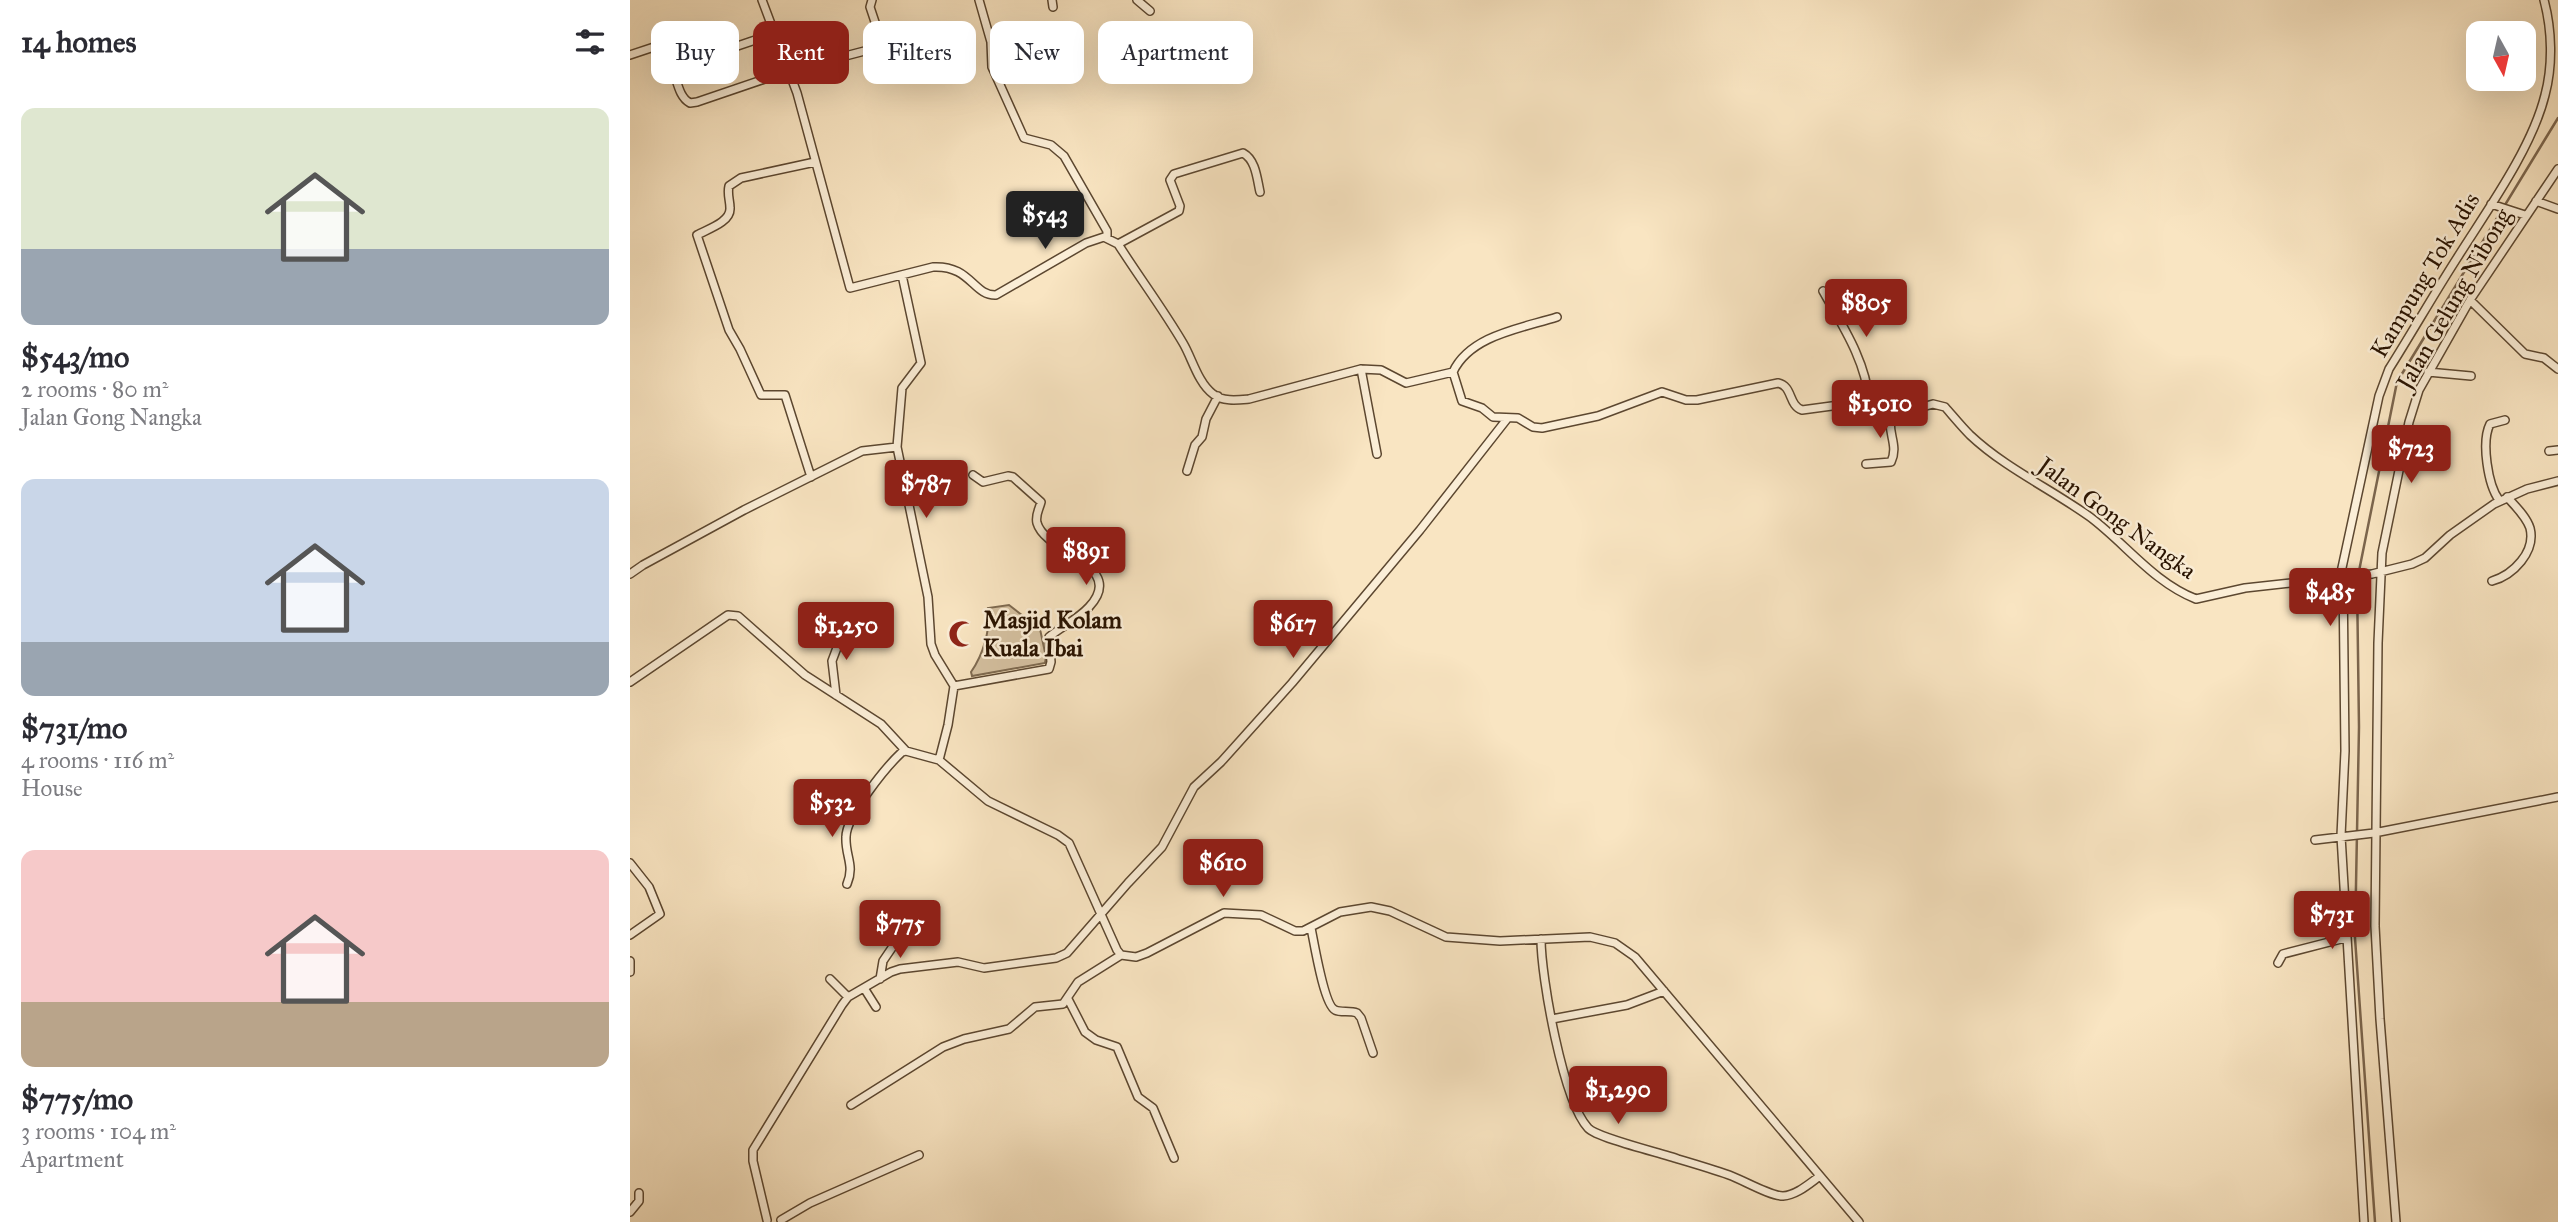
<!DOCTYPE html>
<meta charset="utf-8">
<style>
body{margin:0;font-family:"IM FELL Great Primer",serif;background:#f7f7f7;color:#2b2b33;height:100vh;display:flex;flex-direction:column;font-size:26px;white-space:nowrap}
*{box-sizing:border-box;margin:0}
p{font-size:23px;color:#7c7c81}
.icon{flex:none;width:38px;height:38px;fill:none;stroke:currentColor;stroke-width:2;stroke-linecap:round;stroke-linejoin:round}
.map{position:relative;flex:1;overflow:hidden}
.sheet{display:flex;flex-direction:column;background:#fff;width:630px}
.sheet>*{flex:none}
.top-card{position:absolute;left:21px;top:21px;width:665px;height:63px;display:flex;gap:14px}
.needle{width:46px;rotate:172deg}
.fabs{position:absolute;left:1836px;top:21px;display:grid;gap:14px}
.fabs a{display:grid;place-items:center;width:70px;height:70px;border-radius:14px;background:#fff;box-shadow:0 7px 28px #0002;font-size:35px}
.price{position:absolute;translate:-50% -60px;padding:0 16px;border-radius:7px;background:#8f2418;color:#fff;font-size:23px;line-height:46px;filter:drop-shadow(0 2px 4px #0008)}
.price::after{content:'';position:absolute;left:50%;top:42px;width:21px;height:16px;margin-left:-10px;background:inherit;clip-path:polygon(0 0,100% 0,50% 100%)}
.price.current{background:#222;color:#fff}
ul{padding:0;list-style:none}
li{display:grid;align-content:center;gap:14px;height:371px;padding:0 21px}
li span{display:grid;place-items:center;height:217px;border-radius:14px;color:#555}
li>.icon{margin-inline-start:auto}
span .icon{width:126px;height:126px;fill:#fffc;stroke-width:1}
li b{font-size:30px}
h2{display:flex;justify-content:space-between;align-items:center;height:84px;padding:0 21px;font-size:30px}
.tag{padding:0 24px;border-radius:14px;background:#fff;box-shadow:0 7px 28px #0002;font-size:24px;line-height:63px}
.tag.current{background:#8f2418;color:#fff}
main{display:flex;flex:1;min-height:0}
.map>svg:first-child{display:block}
</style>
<main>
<section class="sheet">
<h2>14 homes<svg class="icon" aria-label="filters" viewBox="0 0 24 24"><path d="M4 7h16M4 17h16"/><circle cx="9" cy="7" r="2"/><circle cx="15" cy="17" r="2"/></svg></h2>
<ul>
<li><span style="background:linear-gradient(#dfe7d0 65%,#9aa5b1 0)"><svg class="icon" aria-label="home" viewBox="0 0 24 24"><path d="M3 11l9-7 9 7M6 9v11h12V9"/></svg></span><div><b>$543/mo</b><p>2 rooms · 80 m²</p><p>Jalan Gong Nangka</p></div></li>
<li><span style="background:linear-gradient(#c9d6e8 75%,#9aa5b1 0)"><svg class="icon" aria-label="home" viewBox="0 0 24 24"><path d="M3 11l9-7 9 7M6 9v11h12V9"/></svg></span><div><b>$731/mo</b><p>4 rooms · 116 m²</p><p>House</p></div></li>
<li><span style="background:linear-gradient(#f6c9c9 70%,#b9a48a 0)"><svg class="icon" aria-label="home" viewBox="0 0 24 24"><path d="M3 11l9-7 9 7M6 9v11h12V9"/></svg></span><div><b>$775/mo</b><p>3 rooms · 104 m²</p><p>Apartment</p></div></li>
</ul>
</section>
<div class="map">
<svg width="1928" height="1222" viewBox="0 0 1928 1222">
<rect width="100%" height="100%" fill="#f9e5c2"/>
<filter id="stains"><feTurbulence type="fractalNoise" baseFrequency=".00286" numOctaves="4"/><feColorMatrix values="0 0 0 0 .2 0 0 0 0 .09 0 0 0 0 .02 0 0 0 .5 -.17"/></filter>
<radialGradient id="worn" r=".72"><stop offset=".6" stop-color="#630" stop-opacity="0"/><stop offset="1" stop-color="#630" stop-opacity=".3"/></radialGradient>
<path fill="#d5c1a1" stroke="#7e6a50" stroke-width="2" d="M379 605 410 629 416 657 415 663 342 676 341 672C353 655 361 629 358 608Z"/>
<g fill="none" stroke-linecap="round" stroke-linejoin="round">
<path stroke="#7b654d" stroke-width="2.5" d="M1745 1222 1725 938 1729 727 1727 581 1767 382 1928 118"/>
<defs>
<path id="minor" d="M132 0 167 93 220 288 303 267C341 265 343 296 366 295L456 243 474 237 488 244C509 277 533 309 553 343 562 358 568 383 583 394 593 402 608 400 619 399L731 369 751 370 776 383 823 372
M349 0 361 42 362 67 394 138 421 145 434 156 477 231V238
M422 0 423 7
M507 0 520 11
M0 55 27 46C49 63 43 94 60 103L67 102 158 71 246 48 250 37 240 7 242 0
M78 56 146 33
M1906 201 1928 209
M1861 204 1895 215
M488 244 549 211 550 206 540 180 544 174 613 153C626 160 627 179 630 192
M1193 291C1212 325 1236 361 1239 401
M1840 300 1895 354 1914 358 1928 369
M927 317C893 328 840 335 823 372L832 401 852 408 863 417 888 418 903 427 912 428 968 416 1032 392 1056 400H1067L1148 383C1163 386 1158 405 1172 410L1239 401 1245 411 1261 416 1303 404 1315 407C1323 416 1331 426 1340 435 1375 468 1421 489 1460 517 1496 544 1523 582 1566 599L1615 588 1742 574 1782 564 1795 558 1820 535 1864 504 1897 489 1928 481
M731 369 747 454
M1798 372 1841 376
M267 447 298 597 301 644 305 655 324 686 318 725 309 760 358 801 428 835 439 843 487 950 491 955 506 957 517 953 594 913 631 915 665 931H673L710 912 741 907 760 911 816 937 870 941 960 937 985 943 1005 957 1229 1222
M1919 451 1928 450
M1236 464 1261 462C1269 445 1257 433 1261 416
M557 471 565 445 572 437 576 419 588 396
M181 477 155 395H131L110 349 99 330 67 235C78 229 101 222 100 208 100 200 97 194 99 186L111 178 185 162
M1869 500C1858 485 1851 442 1860 424L1875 420
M0 574 13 565 114 510 232 451 267 447 272 388 291 363 272 275
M1710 577 1749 396 1759 369C1783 331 1805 292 1829 255 1858 209 1902 148 1915 95 1923 65 1922 30 1914 0
M1713 577 1715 751 1711 836 1734 1222
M1862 581C1883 575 1906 552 1900 528 1896 516 1885 506 1877 497
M0 682 98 615 108 616 175 675 251 724 276 751
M324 686 419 669 421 662 419 637C432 626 447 620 459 607 498 565 416 554 407 523 405 515 409 510 411 502L383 477 378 476 353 482 343 475
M206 695 202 661 208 645 210 632
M1685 840 1744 833 1928 797
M0 863 19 887 30 914 0 935
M217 884C225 865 215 856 216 837 216 816 256 767 272 752L276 751 309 760
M681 928C684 942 694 1005 705 1010 711 1013 720 1010 727 1013L731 1018 743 1053
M911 939C911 977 933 1101 958 1128 967 1138 1031 1153 1048 1159 1065 1164 1082 1169 1099 1175 1113 1180 1140 1196 1153 1196 1167 1195 1180 1183 1190 1176
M0 961V972
M1648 963 1653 954 1715 938
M200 979 218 997
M250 979 253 961 272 933
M234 988 246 1007
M438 999 455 1032 466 1040 487 1047 508 1097 523 1108 544 1158
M922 1019 997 1005 1034 991
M221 1105 313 1047 334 1039 379 1029 405 1007 433 1004 448 982 491 955
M0 1212 9 1201V1193
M137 1220 123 1161V1150L212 1005 218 997 261 972 270 969 328 962 354 968 426 958 437 953 498 883 532 847 564 787 591 762 662 683 790 530 877 419
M151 1220 180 1203 289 1155
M1766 1222 1750 1019 1745 926 1748 643 1752 553 1779 422 1789 390 1840 300 1928 169"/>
</defs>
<use href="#minor" stroke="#5c4730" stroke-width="10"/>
<use href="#minor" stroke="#fbeed7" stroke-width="7"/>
</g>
<defs>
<symbol id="mosque-bare" viewBox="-9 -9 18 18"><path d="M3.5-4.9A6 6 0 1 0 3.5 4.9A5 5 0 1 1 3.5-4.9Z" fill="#8f2418" stroke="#fbeed7" stroke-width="2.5" paint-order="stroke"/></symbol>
</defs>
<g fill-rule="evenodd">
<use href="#mosque-bare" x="313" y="615" width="38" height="38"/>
</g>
<g text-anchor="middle" stroke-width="5" stroke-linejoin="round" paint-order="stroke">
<g font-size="24" fill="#281200" stroke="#fbeed7">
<text transform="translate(1795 275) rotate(-59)" y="8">Kampung Tok Adis</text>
<text transform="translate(1824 299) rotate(-60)" y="8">Jalan Gelung Nibong</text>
<text transform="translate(1487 518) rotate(36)" y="8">Jalan Gong Nangka</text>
</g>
<g font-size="24" font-weight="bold" fill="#281200" stroke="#fbeed7" text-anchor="start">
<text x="353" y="628">Masjid Kolam<tspan x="353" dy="28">Kuala Ibai</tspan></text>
</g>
</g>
<rect width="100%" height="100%" filter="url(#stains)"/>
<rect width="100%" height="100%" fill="url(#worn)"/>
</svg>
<div class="fabs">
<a><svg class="needle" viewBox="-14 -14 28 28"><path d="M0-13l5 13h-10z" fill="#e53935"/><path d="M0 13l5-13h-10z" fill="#7c7c81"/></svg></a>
</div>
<b class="price current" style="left:415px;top:251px">$543</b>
<b class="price" style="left:1236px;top:339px">$805</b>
<b class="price" style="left:1250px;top:440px">$1,010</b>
<b class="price" style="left:1781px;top:485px">$723</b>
<b class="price" style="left:296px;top:520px">$787</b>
<b class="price" style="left:456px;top:587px">$891</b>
<b class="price" style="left:1700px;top:628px">$485</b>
<b class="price" style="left:663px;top:660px">$617</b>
<b class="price" style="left:216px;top:662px">$1,250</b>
<b class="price" style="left:202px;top:839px">$532</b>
<b class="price" style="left:593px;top:899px">$610</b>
<b class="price" style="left:1702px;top:951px">$731</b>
<b class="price" style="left:270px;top:960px">$775</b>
<b class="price" style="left:988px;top:1126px">$1,290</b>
<div class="top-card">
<a class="tag">Buy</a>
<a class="tag current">Rent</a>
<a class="tag">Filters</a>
<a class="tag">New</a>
<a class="tag">Apartment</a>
</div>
</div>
</main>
